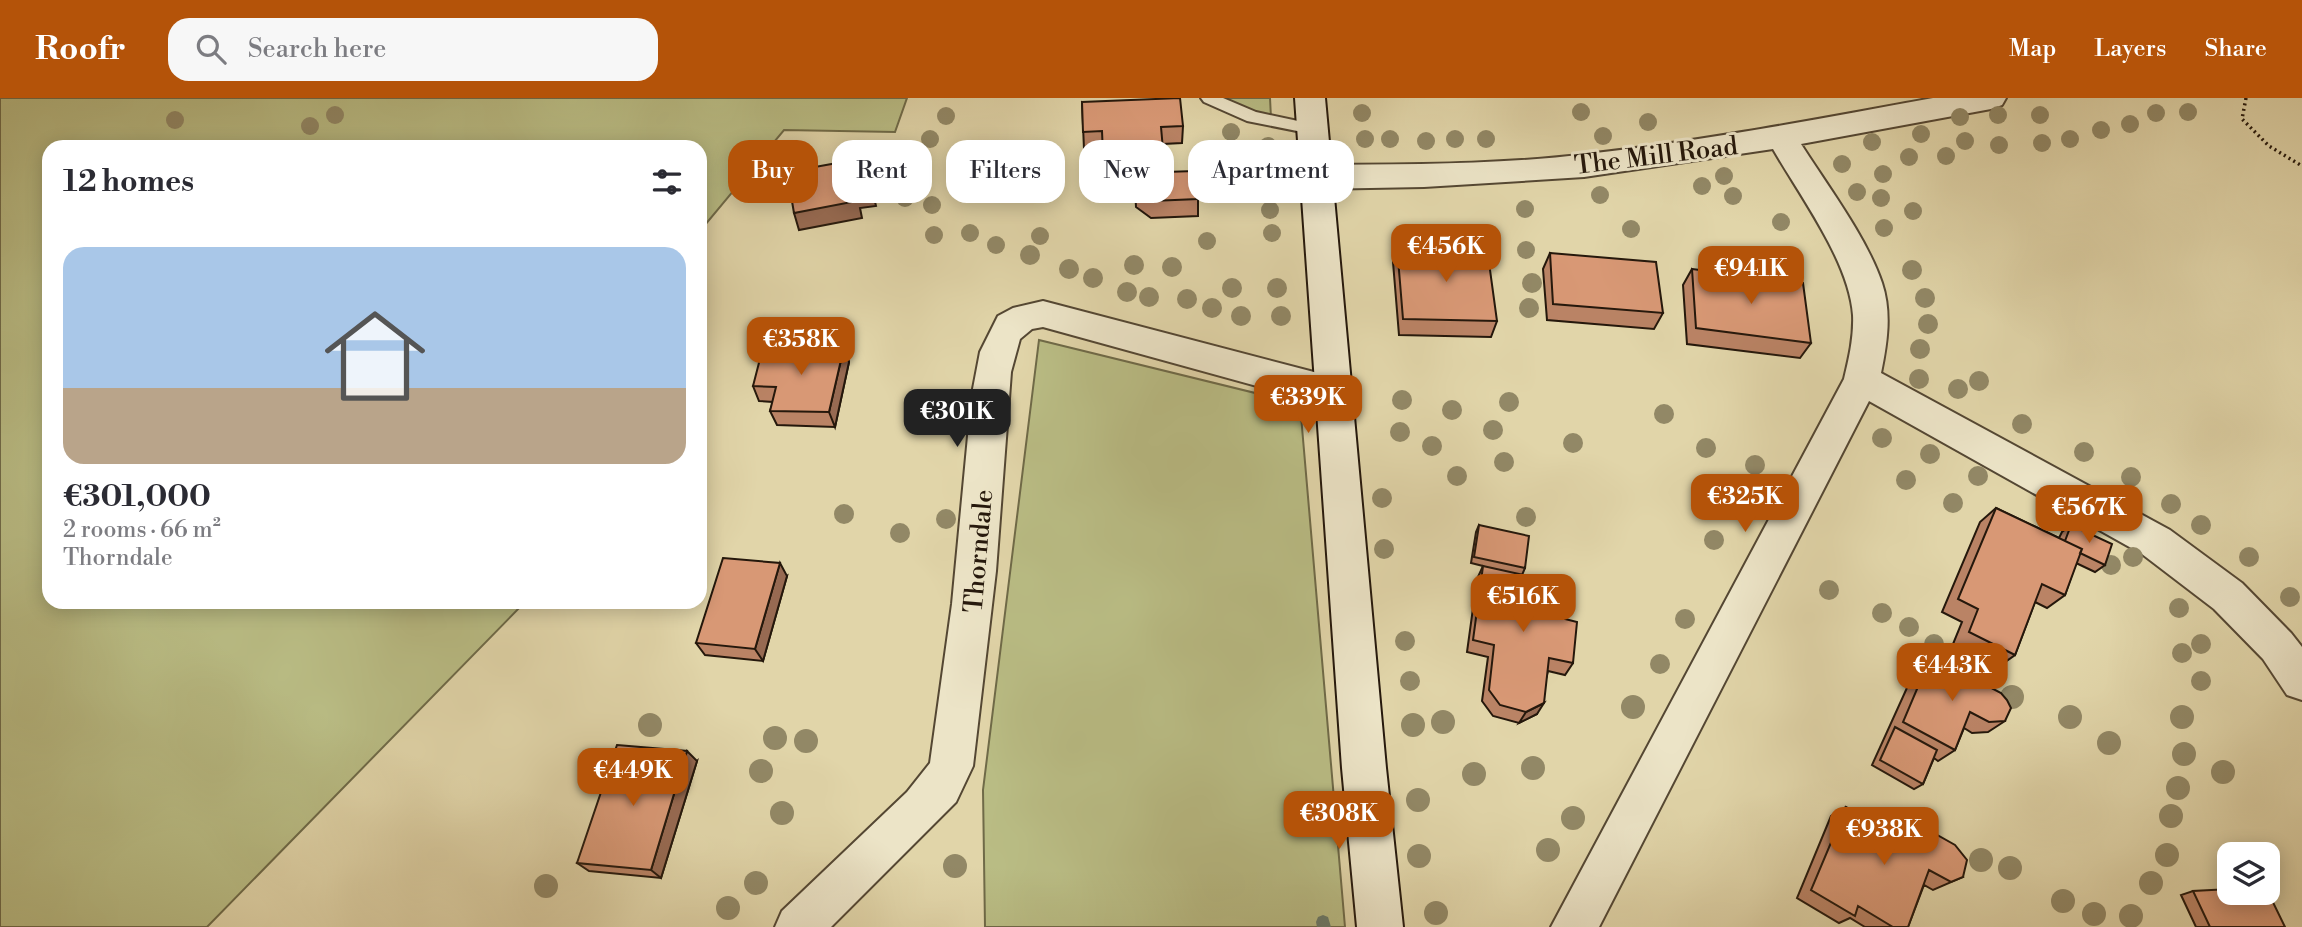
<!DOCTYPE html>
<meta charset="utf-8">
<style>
body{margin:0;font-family:"Libre Bodoni",serif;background:#f7f7f7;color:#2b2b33;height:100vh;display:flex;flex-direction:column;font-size:26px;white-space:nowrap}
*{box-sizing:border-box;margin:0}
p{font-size:23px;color:#7c7c81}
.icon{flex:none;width:38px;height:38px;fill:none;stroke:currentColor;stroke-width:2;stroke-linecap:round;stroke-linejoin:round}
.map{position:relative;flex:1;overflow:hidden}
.sheet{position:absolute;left:42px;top:42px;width:665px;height:469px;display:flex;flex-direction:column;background:#fff;border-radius:21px;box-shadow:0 4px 18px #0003}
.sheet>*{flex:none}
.banner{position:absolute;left:728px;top:42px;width:665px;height:63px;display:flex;gap:14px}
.controls{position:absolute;left:2217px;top:744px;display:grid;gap:14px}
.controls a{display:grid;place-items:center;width:63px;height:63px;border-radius:14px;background:#fff;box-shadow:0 4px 18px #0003;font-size:35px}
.price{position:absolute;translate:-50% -60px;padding:0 16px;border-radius:14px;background:#b45309;color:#fff;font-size:23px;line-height:46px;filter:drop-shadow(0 2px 4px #0008)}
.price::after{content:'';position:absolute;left:50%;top:42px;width:21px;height:16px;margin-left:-10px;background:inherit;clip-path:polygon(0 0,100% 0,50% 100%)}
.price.selected{background:#222;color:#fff}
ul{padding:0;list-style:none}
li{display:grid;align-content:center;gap:14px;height:371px;padding:0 21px}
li+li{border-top:2px solid #e1e1e2}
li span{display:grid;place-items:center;height:217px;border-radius:21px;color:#555}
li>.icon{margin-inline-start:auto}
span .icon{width:126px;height:126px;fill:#fffc;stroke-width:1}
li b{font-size:30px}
h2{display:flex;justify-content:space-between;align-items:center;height:84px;padding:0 21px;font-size:30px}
.pill{padding:0 24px;border-radius:21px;background:#fff;box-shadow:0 4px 18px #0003;font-size:24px;line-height:63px}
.pill.selected{background:#b45309;color:#fff}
header{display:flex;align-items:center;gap:42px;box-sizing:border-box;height:98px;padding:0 35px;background:#b45309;color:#fff}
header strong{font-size:33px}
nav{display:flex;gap:38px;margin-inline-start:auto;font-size:24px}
.search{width:490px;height:63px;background:#f7f7f7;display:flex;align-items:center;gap:18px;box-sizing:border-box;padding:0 24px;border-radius:21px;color:#7c7c81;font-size:26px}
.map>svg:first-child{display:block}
</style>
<header>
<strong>Roofr</strong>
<div class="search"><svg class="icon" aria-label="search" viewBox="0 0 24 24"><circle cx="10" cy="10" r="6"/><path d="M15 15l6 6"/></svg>Search here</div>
<nav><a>Map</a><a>Layers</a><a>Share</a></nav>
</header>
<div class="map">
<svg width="2302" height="829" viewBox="0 0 2302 829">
<rect width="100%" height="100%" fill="#e1d5a9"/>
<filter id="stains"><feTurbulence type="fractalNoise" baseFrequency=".00286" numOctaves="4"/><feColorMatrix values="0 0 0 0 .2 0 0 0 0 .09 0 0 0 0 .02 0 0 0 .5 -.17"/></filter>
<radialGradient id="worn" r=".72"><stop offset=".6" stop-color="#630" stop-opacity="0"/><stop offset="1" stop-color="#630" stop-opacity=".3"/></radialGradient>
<path fill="#b9bc84" stroke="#6f6a48" stroke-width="2" d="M0 0H907L895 34 784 32 700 133V49H49V504H525L207 829H0Z
M1219 0H1270L1271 20Z
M1039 242 1300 306 1345 829H985L983 692Z"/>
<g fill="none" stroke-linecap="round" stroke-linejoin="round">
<path fill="#68796a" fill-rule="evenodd" d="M1323 817 1328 819 1331 829H1317L1316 824 1318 819Z"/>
<defs>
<path id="lane" d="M1201 0H1223L1256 14 1312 26 1320 31 1312 36 1247 23 1204 4Z"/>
<path id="street" d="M1933 0H2006L2002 7 1991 11 1801 46C1827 87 1867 140 1882 185 1892 215 1887 246 1881 275L2170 432 2242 485 2291 535 2302 549V602L2287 597 2263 561 2214 511 2142 456 1869 303 1599 829H1551L1844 281C1849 260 1854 239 1853 217 1849 163 1800 98 1773 51L1584 79 1424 89 1316 91 1305 87 1300 79 1305 71 1316 67C1406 66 1498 67 1587 56 1703 43 1818 21 1933 0Z
M1043 203 1333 279 1346 284 1351 294 1346 304 1333 309 1043 229 1032 231 1020 241 1011 274 996 473 973 668 956 704 831 829H775L782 813 907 694 930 665 952 506 972 296 980 254 998 218 1013 210Z"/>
<path id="secondary" d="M1295 0H1325L1386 670 1403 829H1357L1342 670Z"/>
</defs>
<use href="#lane" stroke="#544733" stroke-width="4"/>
<use href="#street" stroke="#544733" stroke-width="4"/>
<use href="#secondary" stroke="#25180c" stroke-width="4"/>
<path stroke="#25180c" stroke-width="3.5" stroke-dasharray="2 3.5" stroke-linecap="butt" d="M2246 0 2242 21 2269 48 2302 68"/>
<use href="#lane" fill="#ece4c7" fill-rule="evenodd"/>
<use href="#street" fill="#ece4c7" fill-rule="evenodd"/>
<use href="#secondary" fill="#ece4c7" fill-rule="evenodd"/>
</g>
<g fill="#928866">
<circle cx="1581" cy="14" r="9"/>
<circle cx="2188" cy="14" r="9"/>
<circle cx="1362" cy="15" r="9"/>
<circle cx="2156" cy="15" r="9"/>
<circle cx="335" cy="17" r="9"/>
<circle cx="1998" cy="17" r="9"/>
<circle cx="2040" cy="17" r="9"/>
<circle cx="946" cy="18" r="9"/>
<circle cx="1960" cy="19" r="9"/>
<circle cx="175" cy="22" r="9"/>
<circle cx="1648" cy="24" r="9"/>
<circle cx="2130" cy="26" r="9"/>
<circle cx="310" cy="28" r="9"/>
<circle cx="2101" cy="32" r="9"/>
<circle cx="1231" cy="34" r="9"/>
<circle cx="1921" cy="36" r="9"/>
<circle cx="1603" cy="38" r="9"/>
<circle cx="930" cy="41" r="9"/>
<circle cx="1365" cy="41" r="9"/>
<circle cx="1390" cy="41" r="9"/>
<circle cx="1455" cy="41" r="9"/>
<circle cx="1486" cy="41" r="9"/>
<circle cx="2070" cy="41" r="9"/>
<circle cx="1426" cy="43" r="9"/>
<circle cx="1965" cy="43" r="9"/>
<circle cx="1872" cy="44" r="9"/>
<circle cx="2042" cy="45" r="9"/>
<circle cx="1999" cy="47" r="9"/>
<circle cx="1268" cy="48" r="9"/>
<circle cx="1946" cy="58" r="9"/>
<circle cx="1909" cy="59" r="9"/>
<circle cx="1842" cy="66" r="9"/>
<circle cx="915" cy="74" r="9"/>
<circle cx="1883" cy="76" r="9"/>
<circle cx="1724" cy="78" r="9"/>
<circle cx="1266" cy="84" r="9"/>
<circle cx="1702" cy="88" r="9"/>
<circle cx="1857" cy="94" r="9"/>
<circle cx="1600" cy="97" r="9"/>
<circle cx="1733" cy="98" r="9"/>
<circle cx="905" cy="100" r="9"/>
<circle cx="1881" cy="100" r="9"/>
<circle cx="932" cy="107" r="9"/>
<circle cx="1525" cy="111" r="9"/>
<circle cx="1270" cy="112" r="9"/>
<circle cx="1913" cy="113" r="9"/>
<circle cx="1781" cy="124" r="9"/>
<circle cx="1884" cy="130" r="9"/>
<circle cx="1631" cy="131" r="9"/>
<circle cx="970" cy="135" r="9"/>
<circle cx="1272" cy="135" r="9"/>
<circle cx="934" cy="137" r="9"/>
<circle cx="1040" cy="138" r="9"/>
<circle cx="1207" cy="143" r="9"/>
<circle cx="996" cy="147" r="9"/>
<circle cx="1526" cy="152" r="9"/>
<circle cx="1030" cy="157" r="10"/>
<circle cx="1134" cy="167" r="10"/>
<circle cx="1172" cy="169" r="10"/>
<circle cx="1069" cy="171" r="10"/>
<circle cx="1912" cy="172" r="10"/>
<circle cx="1093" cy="180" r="10"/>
<circle cx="1532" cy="185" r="10"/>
<circle cx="1232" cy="190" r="10"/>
<circle cx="1277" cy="190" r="10"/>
<circle cx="1127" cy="194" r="10"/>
<circle cx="1149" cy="199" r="10"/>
<circle cx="1925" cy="200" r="10"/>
<circle cx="1187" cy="201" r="10"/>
<circle cx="1212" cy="210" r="10"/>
<circle cx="1529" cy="210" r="10"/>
<circle cx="1241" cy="218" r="10"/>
<circle cx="1281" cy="218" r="10"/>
<circle cx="1928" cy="226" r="10"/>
<circle cx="838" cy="229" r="10"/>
<circle cx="824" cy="247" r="10"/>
<circle cx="1920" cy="251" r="10"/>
<circle cx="1919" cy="281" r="10"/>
<circle cx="1979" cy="283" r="10"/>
<circle cx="1958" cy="291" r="10"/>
<circle cx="1402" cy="302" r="10"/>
<circle cx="1509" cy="304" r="10"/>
<circle cx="1452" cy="312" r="10"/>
<circle cx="1664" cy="316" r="10"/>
<circle cx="2022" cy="326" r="10"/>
<circle cx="1493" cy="332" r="10"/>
<circle cx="1400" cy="334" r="10"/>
<circle cx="1882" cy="340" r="10"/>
<circle cx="1573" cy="345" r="10"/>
<circle cx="1432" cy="348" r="10"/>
<circle cx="1706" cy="350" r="10"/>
<circle cx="2084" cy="354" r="10"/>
<circle cx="1930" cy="356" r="10"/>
<circle cx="1504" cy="364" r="10"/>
<circle cx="1755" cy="367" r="10"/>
<circle cx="1457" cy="378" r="10"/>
<circle cx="1978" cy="378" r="10"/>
<circle cx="2131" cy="379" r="10"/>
<circle cx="1906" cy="382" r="10"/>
<circle cx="1382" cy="400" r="10"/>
<circle cx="1953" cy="405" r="10"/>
<circle cx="2171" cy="406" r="10"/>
<circle cx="1737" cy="409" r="10"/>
<circle cx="844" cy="416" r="10"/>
<circle cx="1526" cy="419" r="10"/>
<circle cx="946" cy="421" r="10"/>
<circle cx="2201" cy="427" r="10"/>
<circle cx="900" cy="435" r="10"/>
<circle cx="1714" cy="442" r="10"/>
<circle cx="1384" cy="451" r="10"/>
<circle cx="2133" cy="459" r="10"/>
<circle cx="2249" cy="459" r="10"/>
<circle cx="2111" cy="467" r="10"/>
<circle cx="1829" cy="492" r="10"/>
<circle cx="2290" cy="499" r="10"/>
<circle cx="2179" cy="510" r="10"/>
<circle cx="1882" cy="515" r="10"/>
<circle cx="1685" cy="521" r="10"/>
<circle cx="1909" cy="529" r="10"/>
<circle cx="1405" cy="543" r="10"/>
<circle cx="1934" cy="546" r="10"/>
<circle cx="2201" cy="546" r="10"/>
<circle cx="2182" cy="555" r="10"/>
<circle cx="1660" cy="566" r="10"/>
<circle cx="1970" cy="578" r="10"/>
<circle cx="1410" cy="583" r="10"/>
<circle cx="2201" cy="583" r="10"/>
<circle cx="2012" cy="599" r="12"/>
<circle cx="1633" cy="609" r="12"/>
<circle cx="2070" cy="619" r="12"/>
<circle cx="2182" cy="619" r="12"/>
<circle cx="1443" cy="624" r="12"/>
<circle cx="650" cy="627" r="12"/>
<circle cx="1413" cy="627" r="12"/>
<circle cx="775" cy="640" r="12"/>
<circle cx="806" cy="643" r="12"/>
<circle cx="2109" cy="645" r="12"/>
<circle cx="2184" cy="656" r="12"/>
<circle cx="1533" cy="670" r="12"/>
<circle cx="761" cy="673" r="12"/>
<circle cx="2223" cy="674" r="12"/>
<circle cx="1474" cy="676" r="12"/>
<circle cx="2178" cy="690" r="12"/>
<circle cx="1418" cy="702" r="12"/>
<circle cx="782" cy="715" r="12"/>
<circle cx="2171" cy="718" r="12"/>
<circle cx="1573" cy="720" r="12"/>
<circle cx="1548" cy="752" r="12"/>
<circle cx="2167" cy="757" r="12"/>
<circle cx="1419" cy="758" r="12"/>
<circle cx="1981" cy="762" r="12"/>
<circle cx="955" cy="768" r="12"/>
<circle cx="2010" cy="770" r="12"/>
<circle cx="756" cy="785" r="12"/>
<circle cx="2151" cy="785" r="12"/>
<circle cx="546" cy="788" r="12"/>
<circle cx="2063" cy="803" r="12"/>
<circle cx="728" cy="810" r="12"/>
<circle cx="1436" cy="815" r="12"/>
<circle cx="2094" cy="816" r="12"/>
<circle cx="2131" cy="818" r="12"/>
</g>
<path fill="#ba8365" stroke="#25180c" stroke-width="2" d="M1082 4 1183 28 1182 45 1163 46 1165 74 1198 101V118L1151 120 1136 109 1135 90 1092 92 1090 57H1103V50L1084 51Z
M1397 148 1497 223 1491 239 1399 237 1393 164Z
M1550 155 1663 215 1654 231 1547 222 1543 171Z
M1692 171 1811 245 1800 260 1687 246 1683 187Z
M844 249 849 264 835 329 777 327 770 313 773 304 759 303 753 288 782 257Z
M1996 410 2059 440 2062 434 2071 427 2105 467 2095 474 2076 465 2065 497 2047 510 2035 504 2015 557 1998 569 1953 546 1962 524 1942 514 1980 424Z
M1479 427 1525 470 1522 477 1565 521 1573 565 1565 577 1548 573 1537 616 1519 625 1493 618 1482 603 1488 559 1467 554 1477 481 1483 468 1471 465 1476 434Z
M787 478 763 563 705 557 696 545Z
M1931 558 2005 623 1988 634 1972 635 1964 630 1955 652 1938 663 1934 660 1923 686 1914 691 1872 667 1916 570Z
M697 663 661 780 589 773 577 765Z
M1846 709 1880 728 1882 724 1898 715 1963 779 1933 792 1924 787 1908 829H1865L1850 820 1839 825 1797 800 1831 718Z
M2193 793 2285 829H2196L2181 797Z"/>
<path fill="#976a52" stroke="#25180c" stroke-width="2" d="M865 60 876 108 860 110 862 120 799 132 794 115 856 94Z
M844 249 849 264 835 329 829 314Z
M780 465 787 478 763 563 755 551Z
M1544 605 1537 616 1519 625 1526 614Z
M687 653 697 663 661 780 651 772Z"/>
<path fill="#d89875" stroke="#25180c" stroke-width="2" d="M1180 0 1183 28 1161 29 1165 74 1195 73 1198 101 1151 103 1136 92 1134 74 1091 76 1090 57H1103L1102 33 1083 34 1082 4Z
M865 60 872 91 856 94 857 103 794 115 787 74Z
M1397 148 1487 150 1497 223 1403 221Z
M1550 155 1656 164 1663 215 1553 206Z
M1692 171 1803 185 1811 245 1696 230Z
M785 246 844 249 829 314 770 313 776 289 753 288 761 257H782Z
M1996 410 2082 451 2065 497 2042 486 2015 557 1969 534 1978 511 1958 501Z
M1479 427 1529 438 1525 470 1474 459Z
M2071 427 2112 446 2105 467 2080 455 2082 451 2065 443Z
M723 460 780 465 755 551 696 545Z
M1483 468 1569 487 1565 521 1577 524 1573 565 1549 560 1544 605 1526 614 1500 607 1489 592 1494 547 1473 542Z
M1931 558 2001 595 2007 602 2011 610 2005 623 1989 624 1970 614 1955 652 1903 624Z
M1895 629 1937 652 1923 686 1880 662Z
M617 647 687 653 651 772 577 765Z
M1846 709 1890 734 1898 715 1955 747 1967 762 1963 779 1951 784 1929 772 1908 829H1893L1858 808 1855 818 1811 792Z
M2230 791V794H2268L2285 829H2210L2193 793Z"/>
<g text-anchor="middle" stroke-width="6" stroke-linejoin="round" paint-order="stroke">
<g font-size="26" fill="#25180c" stroke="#ece4c7">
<text transform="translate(1656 57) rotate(-7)" y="9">The Mill Road</text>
<text transform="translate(978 453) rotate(-85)" y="9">Thorndale</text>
</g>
</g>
<rect width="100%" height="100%" filter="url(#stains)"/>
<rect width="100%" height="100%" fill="url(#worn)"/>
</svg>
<div class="controls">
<a><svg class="icon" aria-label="layers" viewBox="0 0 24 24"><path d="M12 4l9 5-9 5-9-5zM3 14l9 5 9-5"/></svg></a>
</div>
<b class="price" style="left:1446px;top:186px">€456K</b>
<b class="price" style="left:1751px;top:208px">€941K</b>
<b class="price" style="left:801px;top:279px">€358K</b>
<b class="price" style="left:1308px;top:337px">€339K</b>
<b class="price selected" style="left:957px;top:351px">€301K</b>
<b class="price" style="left:1745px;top:436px">€325K</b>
<b class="price" style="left:2089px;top:447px">€567K</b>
<b class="price" style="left:1523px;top:536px">€516K</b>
<b class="price" style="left:1952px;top:605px">€443K</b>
<b class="price" style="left:633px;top:710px">€449K</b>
<b class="price" style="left:1339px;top:753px">€308K</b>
<b class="price" style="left:1884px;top:769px">€938K</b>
<div class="banner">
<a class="pill selected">Buy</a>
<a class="pill">Rent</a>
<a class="pill">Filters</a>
<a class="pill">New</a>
<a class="pill">Apartment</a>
</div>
<section class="sheet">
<h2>12 homes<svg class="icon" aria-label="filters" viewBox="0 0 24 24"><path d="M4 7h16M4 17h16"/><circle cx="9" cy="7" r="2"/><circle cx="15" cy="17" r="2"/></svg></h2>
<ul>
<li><span style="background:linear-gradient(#a9c7e8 65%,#b9a48a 0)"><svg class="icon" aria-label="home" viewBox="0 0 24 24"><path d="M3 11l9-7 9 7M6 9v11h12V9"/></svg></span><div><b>€301,000</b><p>2 rooms · 66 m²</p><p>Thorndale</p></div></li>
</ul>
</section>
</div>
